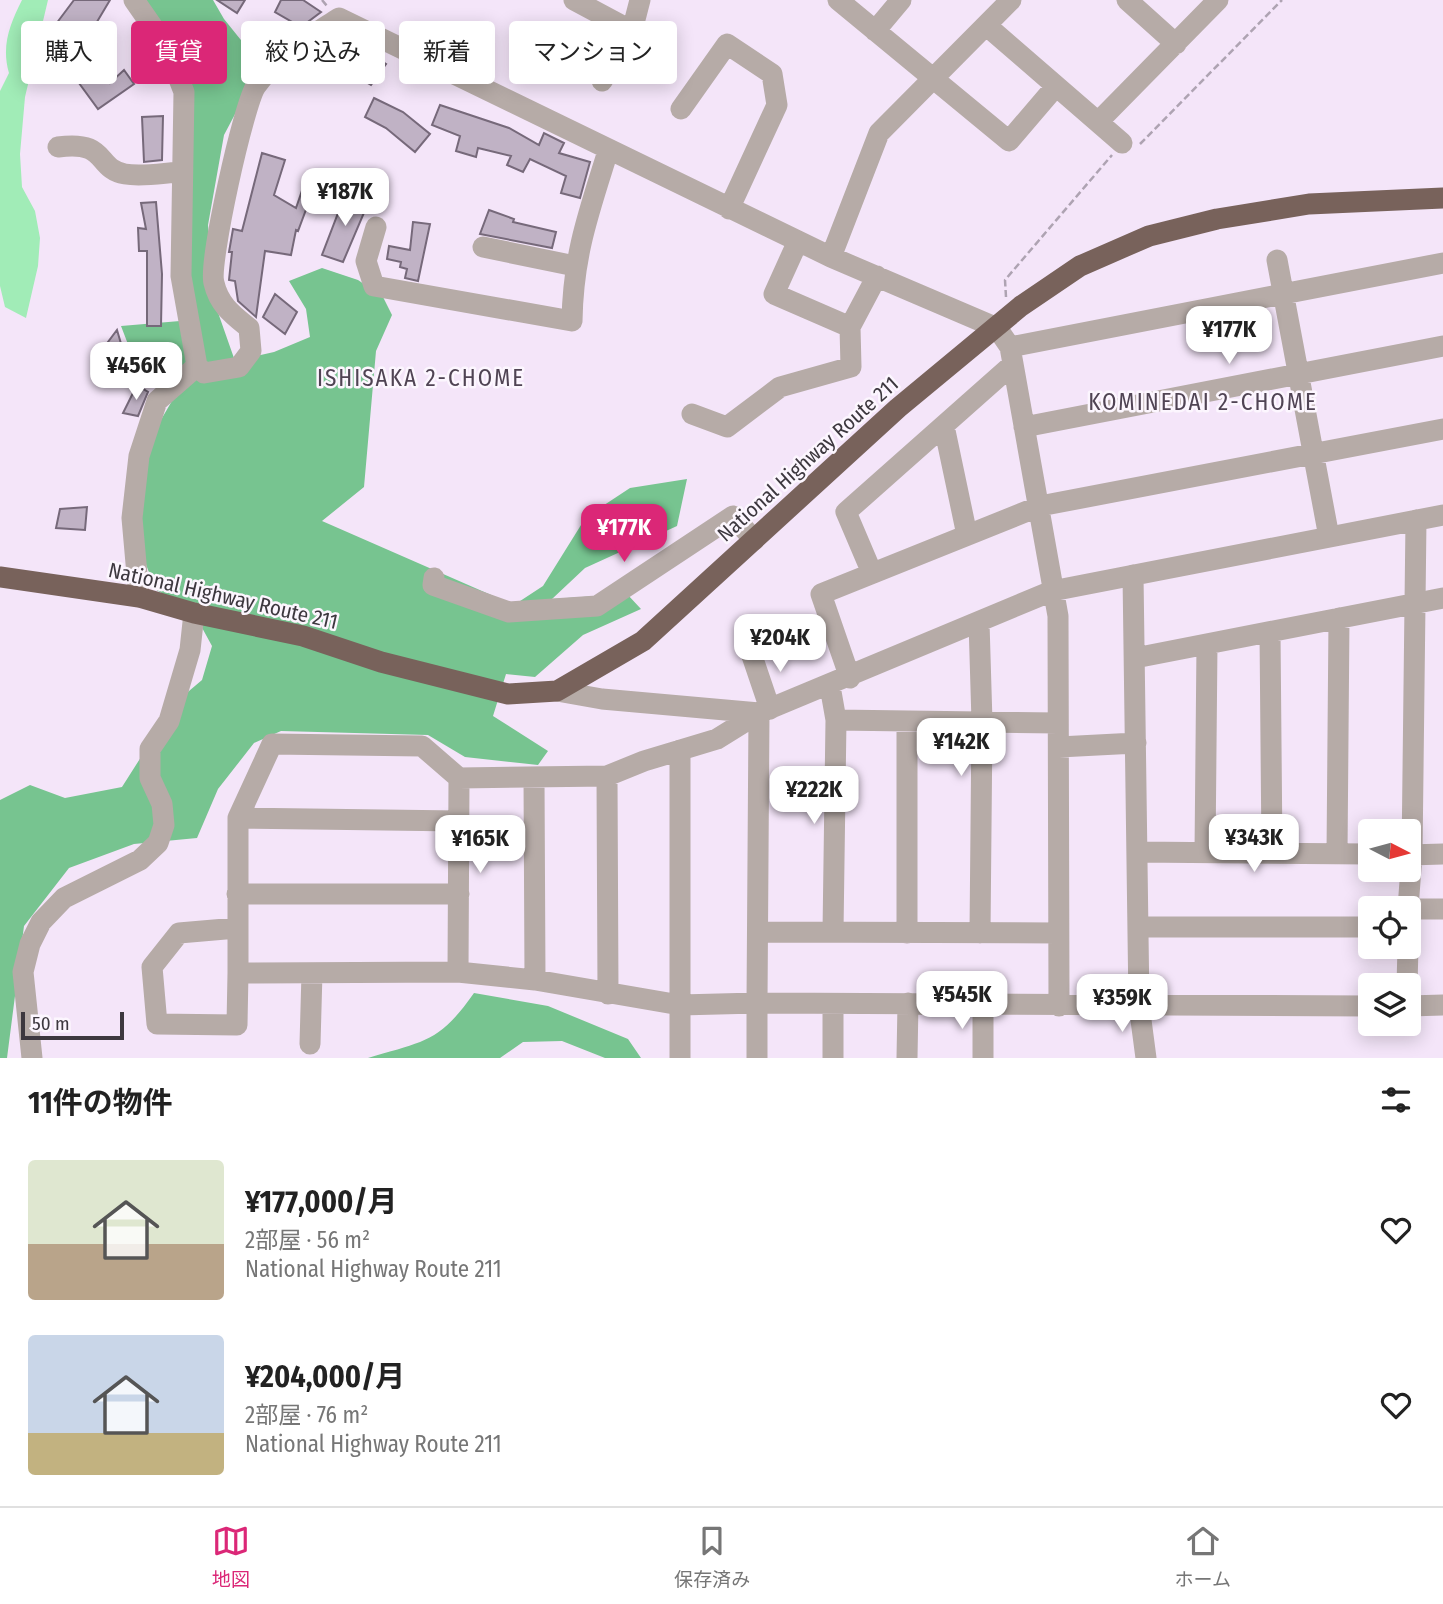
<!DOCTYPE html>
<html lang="ja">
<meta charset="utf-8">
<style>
body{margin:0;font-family:"Fira Sans Condensed","Noto Sans JP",sans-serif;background:#f6f6f6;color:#222;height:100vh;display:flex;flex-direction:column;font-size:26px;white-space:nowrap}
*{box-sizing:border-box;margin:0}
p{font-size:23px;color:#767676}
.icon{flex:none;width:38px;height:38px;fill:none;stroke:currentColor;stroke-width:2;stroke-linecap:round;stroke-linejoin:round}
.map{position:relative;height:1058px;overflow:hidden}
.details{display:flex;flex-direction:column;background:#fff;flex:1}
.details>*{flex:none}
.hud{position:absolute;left:21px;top:21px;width:700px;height:63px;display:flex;gap:14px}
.needle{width:46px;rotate:96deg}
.tools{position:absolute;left:1358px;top:819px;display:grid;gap:14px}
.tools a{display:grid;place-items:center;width:63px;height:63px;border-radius:7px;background:#fff;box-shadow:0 4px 18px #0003;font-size:35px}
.scale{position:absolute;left:21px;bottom:18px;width:103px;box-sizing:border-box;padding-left:7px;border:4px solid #3d383f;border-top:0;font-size:19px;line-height:24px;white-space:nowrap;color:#3d383f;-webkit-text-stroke:5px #fcf6fe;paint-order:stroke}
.price{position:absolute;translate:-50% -60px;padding:0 16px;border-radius:14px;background:#fff;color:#222;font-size:23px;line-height:46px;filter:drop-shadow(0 2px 4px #0008)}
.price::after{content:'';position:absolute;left:50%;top:42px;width:21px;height:16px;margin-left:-10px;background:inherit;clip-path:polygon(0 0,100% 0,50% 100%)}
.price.on{background:#db2777;color:#fff}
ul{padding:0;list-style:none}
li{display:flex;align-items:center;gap:21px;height:175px;padding:0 28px}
li span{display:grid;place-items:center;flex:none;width:196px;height:140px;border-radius:7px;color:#555}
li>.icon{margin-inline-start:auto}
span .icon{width:84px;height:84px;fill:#fffc;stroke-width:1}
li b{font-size:30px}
h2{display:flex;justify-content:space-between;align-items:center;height:84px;padding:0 28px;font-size:30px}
.chip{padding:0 24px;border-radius:7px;background:#fff;box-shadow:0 4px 18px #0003;font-size:24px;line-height:63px}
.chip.on{background:#db2777;color:#fff}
.menu{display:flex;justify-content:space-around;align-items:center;height:98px;border-top:2px solid #e0e0e0;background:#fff;font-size:19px;color:#767676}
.menu a{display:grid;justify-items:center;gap:4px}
.menu .on{color:#db2777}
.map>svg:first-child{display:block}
</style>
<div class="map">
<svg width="1443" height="1058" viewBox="0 0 1443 1058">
<rect width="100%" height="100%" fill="#f4e5f9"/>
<path fill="#a1ecb7" d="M22 0H48L25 97 20 154 22 187 35 211 40 238 38 266 26 318 5 307 0 286V91L9 73C1 46 10 24 22 0Z"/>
<path fill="#77c490" d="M136 0H213L224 19 261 65 224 135 208 225 215 304 235 361 274 352 310 337 306 309 289 281 322 268 358 280 383 297 392 315 376 351 364 487 322 521 514 605 543 586 586 517 630 488 687 479 677 526 585 568 552 599 627 594 641 609 583 635 535 677 506 674 493 716 548 751 538 765 465 757 428 735 281 731 254 743 218 789 197 838 134 844 69 868 24 926 7 1058H0V800L30 785 65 798 122 787 176 702 202 680 212 646 194 613 155 589 128 515 137 461 176 394 165 373H139L121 326 180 321V98Z
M474 993 548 1006 628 1039 641 1058H605L562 1041 523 1042 500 1058H368C424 1041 439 1043 474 993Z"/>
<path fill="#c0b2c5" stroke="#76697a" stroke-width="2" d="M74 0H110L82 47 56 24Z
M217 0H245L237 13Z
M281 0H303L321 12 301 27 275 12Z
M345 45 361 57 365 50 386 64 371 85 332 62Z
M97 62 110 83 124 70 134 84 98 109 76 79Z
M374 98 403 112 430 134 415 152 386 128 365 117Z
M440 105 509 128 539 145 544 133 564 143 559 153 590 162 580 198 561 193 566 176 530 159 523 172 507 165 511 156 478 148 476 157 456 151 460 136 432 125Z
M163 116 162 160 144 162 142 117Z
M262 153 285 160 274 195 296 208 306 179 321 188 311 208 307 207 298 231 296 230 291 255 265 251 256 317 238 301 235 281 229 280 232 252H229L233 229 242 231Z
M345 195 369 201 343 262 322 255Z
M156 202 162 274 161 326H147V251H139L138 228 146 229 141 203Z
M489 210 514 219 513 222 556 232 552 248 480 234Z
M413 222 430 224 418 281 405 278 407 269 400 267 401 262 387 259 389 246 410 250Z
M275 294 297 312 285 334 263 317Z
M117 330 122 347 133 359 122 386 101 375 115 359 105 346Z
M137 385 148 392 138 416 123 413Z
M87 507 85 530 56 528 60 509Z"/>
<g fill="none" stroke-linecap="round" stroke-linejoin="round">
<path stroke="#aea3b2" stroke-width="2.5" stroke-dasharray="7 3.5" stroke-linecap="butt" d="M322 0 327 6
M1140 144 1282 0
M1006 297 1005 280 1112 155"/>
<path stroke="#b6aba7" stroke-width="21" d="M134 0 166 46 184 92 181 276 197 366 204 373 239 367 251 351 249 328C233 315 219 305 214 283 208 264 244 103 256 86 277 56 310 37 339 18L831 257 997 328 1010 347 1058 616 1059 1006
M574 0 632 31 602 81
M838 0 1009 141 1056 86
M1127 0 1176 44
M987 26 1122 143
M632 31 640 0
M875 31 901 0
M681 109 727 44 772 74 777 105 729 209
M1098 122 1218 0
M58 147C109 140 95 169 125 174 142 177 163 173 180 172
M376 227 366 261 374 286 572 321C573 255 589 212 608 151
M798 241 774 294 850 327 877 276
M483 247 575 266
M831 257 879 133 1011 0
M1277 260 1329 537
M1010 347 1443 263
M692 414 727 427 780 387 851 367 850 327
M944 426 967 535
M1024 427 1443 346
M872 573 846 512 1013 364
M1133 575 1139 1005 1146 1058
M434 578 433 585 509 612 597 606 733 516 754 540
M139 597 132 518 139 456 157 401 197 366
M979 622 982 722 980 933
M1270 632 1272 853
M751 653 770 709
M1135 658 1443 598
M850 678 821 594 1040 506 1443 429
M830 686 836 720 833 932
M557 691 602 699 759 713 1052 591 1443 515
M759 713 757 1003 1370 1006
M836 720 1058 723
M907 721V933
M1059 747 1136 743
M607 776 608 994
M534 777 535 980
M238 818 459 821
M1137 852 1370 854
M1205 853 1207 644
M1337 854 1339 618
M1409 855 1443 854
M237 894H459
M1408 908 1412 855 1416 520
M1409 909H1443
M1138 927H1370
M237 928 179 933 152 967 157 1024 237 1025 238 973
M758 932 1058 933
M458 972 459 778
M1407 985 1408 947
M1409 1006 1443 1005
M310 1044 312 973
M32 1058 23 972 30 944 41 922 64 898 140 860 158 843 164 825 162 804 150 778V749L169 721 190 650 194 613
M680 1058V750
M757 1058V1003L680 1005 535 980 458 972 238 973V818L272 744 422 746 459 778 607 776 644 761 717 739 759 713
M833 1058V1004
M907 1058 908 1003
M983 1058V1003"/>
<path stroke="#78625b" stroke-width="21" d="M0 577 139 597 194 613 303 636 381 662 508 694 557 691 643 641 898 408 1021 306 1080 266 1149 236 1217 219 1309 204 1443 198"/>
</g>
<g text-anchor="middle" stroke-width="5" stroke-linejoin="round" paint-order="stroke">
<g font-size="21" fill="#3d383f" stroke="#fcf6fe">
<text transform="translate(808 459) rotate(-42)" y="7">National Highway Route 211</text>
<text transform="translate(223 596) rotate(13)" y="7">National Highway Route 211</text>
</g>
<g font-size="23" letter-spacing="2" fill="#504454" stroke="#fcf6fe">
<text x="421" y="386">ISHISAKA 2-CHOME</text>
<text x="1203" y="410">KOMINEDAI 2-CHOME</text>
</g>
</g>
</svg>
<div class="tools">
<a><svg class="needle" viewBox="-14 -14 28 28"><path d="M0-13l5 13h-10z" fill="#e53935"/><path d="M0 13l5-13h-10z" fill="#767676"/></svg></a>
<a><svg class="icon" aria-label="locate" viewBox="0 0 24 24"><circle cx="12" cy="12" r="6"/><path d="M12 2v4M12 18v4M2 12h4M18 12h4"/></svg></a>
<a><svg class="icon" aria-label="layers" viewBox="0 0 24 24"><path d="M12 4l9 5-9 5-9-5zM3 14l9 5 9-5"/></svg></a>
</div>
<div class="scale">50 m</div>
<b class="price" style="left:345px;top:228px">¥187K</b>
<b class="price" style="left:1229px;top:366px">¥177K</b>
<b class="price" style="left:136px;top:402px">¥456K</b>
<b class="price on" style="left:624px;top:564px">¥177K</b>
<b class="price" style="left:780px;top:674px">¥204K</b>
<b class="price" style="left:961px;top:778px">¥142K</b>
<b class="price" style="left:814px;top:826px">¥222K</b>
<b class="price" style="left:1254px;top:874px">¥343K</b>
<b class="price" style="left:480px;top:875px">¥165K</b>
<b class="price" style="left:962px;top:1031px">¥545K</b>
<b class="price" style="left:1122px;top:1034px">¥359K</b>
<div class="hud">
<a class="chip">購入</a>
<a class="chip on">賃貸</a>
<a class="chip">絞り込み</a>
<a class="chip">新着</a>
<a class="chip">マンション</a>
</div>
</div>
<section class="details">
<h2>11件の物件<svg class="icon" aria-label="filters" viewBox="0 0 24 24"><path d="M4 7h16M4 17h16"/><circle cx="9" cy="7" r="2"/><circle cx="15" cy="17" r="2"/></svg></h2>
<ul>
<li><span style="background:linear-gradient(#dfe7d0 60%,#b9a48a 0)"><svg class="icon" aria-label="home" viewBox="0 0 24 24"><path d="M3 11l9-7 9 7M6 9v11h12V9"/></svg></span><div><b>¥177,000/月</b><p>2部屋 · 56 m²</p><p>National Highway Route 211</p></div><svg class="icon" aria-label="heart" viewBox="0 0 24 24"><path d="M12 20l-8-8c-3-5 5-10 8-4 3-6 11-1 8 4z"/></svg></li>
<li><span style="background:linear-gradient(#c9d6e8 70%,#c2b280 0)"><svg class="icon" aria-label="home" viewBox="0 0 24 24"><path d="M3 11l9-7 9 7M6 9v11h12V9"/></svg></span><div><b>¥204,000/月</b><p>2部屋 · 76 m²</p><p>National Highway Route 211</p></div><svg class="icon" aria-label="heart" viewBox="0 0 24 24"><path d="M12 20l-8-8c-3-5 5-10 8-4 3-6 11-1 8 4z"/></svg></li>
</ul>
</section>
<nav class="menu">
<a class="on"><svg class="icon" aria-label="map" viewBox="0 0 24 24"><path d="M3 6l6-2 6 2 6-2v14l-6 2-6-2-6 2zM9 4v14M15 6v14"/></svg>地図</a>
<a><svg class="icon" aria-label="saved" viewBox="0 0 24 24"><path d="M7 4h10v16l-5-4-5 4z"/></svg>保存済み</a>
<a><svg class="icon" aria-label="home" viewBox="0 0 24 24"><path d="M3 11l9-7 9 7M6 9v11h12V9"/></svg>ホーム</a>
</nav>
